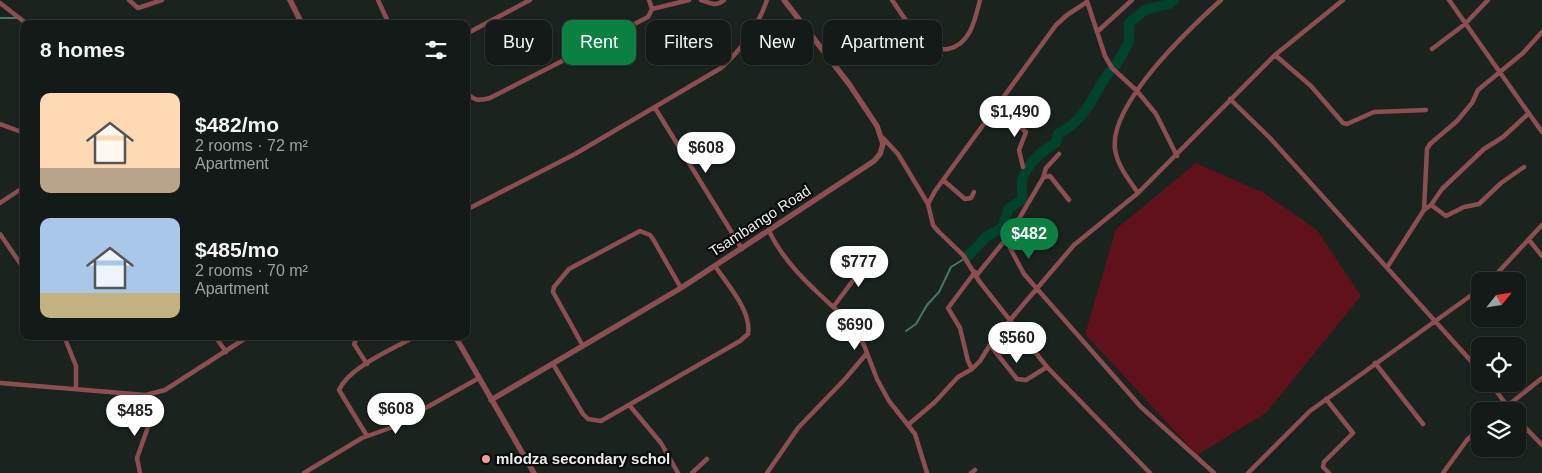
<!DOCTYPE html>
<meta charset="utf-8">
<style>
body{margin:0;font-family:Arial,sans-serif;background:#1d2320;color:#f1f3f6;height:100vh;display:flex;flex-direction:column;font-size:19px;white-space:nowrap}
*{box-sizing:border-box;margin:0}
p{font-size:16px;color:#9da1a1}
.icon{flex:none;width:28px;height:28px;fill:none;stroke:currentColor;stroke-width:2;stroke-linecap:round;stroke-linejoin:round}
.map{position:relative;flex:1;overflow:hidden}
.drawer{position:absolute;left:20px;top:20px;width:450px;height:320px;display:flex;flex-direction:column;background:#141a17;border-radius:10px;box-shadow:0 1px 4px #0004,0 0 0 1px #333836}
.drawer>*{flex:none}
.guide{position:absolute;left:485px;top:20px;width:475px;height:45px;display:flex;gap:10px}
.needle{width:32px;rotate:60deg}
.fabs{position:absolute;left:1471px;top:272px;display:grid;gap:10px}
.fabs a{display:grid;place-items:center;width:55px;height:55px;border-radius:10px;background:#141a17;box-shadow:0 1px 4px #0004,0 0 0 1px #333836;font-size:25px}
.price{position:absolute;translate:-50% -42px;padding:0 11px;border-radius:18px;background:#fff;color:#222;font-size:16px;line-height:32px;filter:drop-shadow(0 1px 2px #0008)}
.price::after{content:'';position:absolute;left:50%;top:30px;width:15px;height:11px;margin-left:-8px;background:inherit;clip-path:polygon(0 0,100% 0,50% 100%)}
.price.on{background:#0b8043;color:#fff}
ul{padding:0;list-style:none}
li{display:flex;align-items:center;gap:15px;height:125px;padding:0 20px}
li span{display:grid;place-items:center;flex:none;width:140px;height:100px;border-radius:10px;color:#555}
li>.icon{margin-inline-start:auto}
span .icon{width:60px;height:60px;fill:#fffc;stroke-width:1}
li b{font-size:21px}
h2{display:flex;justify-content:space-between;align-items:center;height:60px;padding:0 20px;font-size:21px}
.tag{padding:0 18px;border-radius:10px;background:#141a17;box-shadow:0 1px 4px #0004,0 0 0 1px #333836;font-size:18px;line-height:45px}
.tag.on{background:#0b8043;color:#fff}
.map>svg:first-child{display:block}
</style>
<div class="map">
<svg width="1542" height="473" viewBox="0 0 1542 473">
<rect width="100%" height="100%" fill="#1b231f"/>
<path fill="#5f111c" d="M1196 163 1264 193 1317 230 1361 296 1266 413 1197 455 1085 334 1116 229Z"/>
<g fill="none" stroke-linecap="round" stroke-linejoin="round">
<path stroke="#467666" stroke-width="2" d="M0 18H17
M906 331 916 324 927 305 939 292 951 267 964 259"/>
<path stroke="#00432d" stroke-width="10" d="M1116 65 1129 42V23L1145 10 1169 4 1174 0
M967 257 987 236 1002 228 1009 208 1022 200C1024 193 1020 187 1022 180 1028 163 1041 151 1056 143L1058 134C1088 118 1091 97 1110 71"/>
<path stroke="#8c4e50" stroke-width="4.5" d="M129 0 138 8 162 0
M378 0 389 24
M701 0C710 3 716 7 724 0
M892 0C902 14 912 32 926 43 932 48 940 50 948 49 971 44 975 19 980 0
M1449 0 1542 132
M1087 1 1105 56 1112 68 1137 91 1156 114 1177 156
M0 3 27 24
M652 9 689 0
M1097 32 1132 0
M466 34 530 0
M1432 49 1465 24 1488 0
M1275 55 1311 86 1343 123 1347 124 1374 112 1426 110
M466 92C474 101 479 101 490 98L648 17 652 9 649 0
M1230 99 1270 138 1480 371
M655 108 742 249
M995 111 1018 125 1026 132 1019 150 1023 167
M0 124 24 133
M883 138 898 154 928 204 933 225 938 231 963 255 979 281 1047 367 1150 473
M1044 177 1050 176 1069 200
M943 180 965 199 971 198 974 192
M1138 193C1129 180 1117 165 1115 149 1109 104 1190 28 1221 0
M0 203 24 187
M928 204 935 191 1056 25 1067 15 1087 2
M1431 205 1446 216 1464 207 1479 204 1501 183 1524 167
M466 210 575 154 721 68C743 48 757 28 767 0
M1424 210 1431 205 1442 189 1484 149 1503 137 1528 114
M0 234 24 269
M1010 234V248L1024 274 1141 407 1214 473
M1529 240 1542 256
M1388 266 1424 210 1427 149 1430 144 1457 121 1472 103 1478 90 1523 53 1542 32
M976 276 1010 234 1043 178 1046 168 1059 154
M1490 281 1542 225
M834 306 869 259
M64 336 76 366V388
M215 336 226 352
M358 336 354 344 367 364
M990 345 1017 379 1026 380 1047 367
M583 346 553 292 554 287 569 269 640 231 650 235 653 239 681 288
M867 353 877 379 889 401 915 434 927 473
M1375 363 1423 424
M553 364 583 414 588 419 601 421 740 341 748 334C752 311 727 284 715 266
M972 369 968 361 960 328 948 308 975 272
M0 383 146 395 165 390 249 336
M1491 384 1511 411
M1326 399 1353 433 1324 462 1323 467 1329 473
M630 406 661 443 678 473
M1501 411 1542 378
M1518 420 1542 445
M909 424 935 402 958 377 972 369 980 361 993 340 1074 245 1138 193 1275 55 1343 0
M367 436 339 390C349 367 395 348 416 336
M140 473 137 458 148 427 146 395
M304 473 362 438 390 428 479 378
M692 473 707 459
M767 473 798 428 845 379 867 353C858 325 834 309 814 289 797 273 779 252 769 231
M971 473 975 470
M1248 473 1310 411 1480 289
M1443 473 1467 440 1480 428"/>
<path stroke="#8c4e50" stroke-width="5.5" d="M290 0 302 24
M455 336 534 473
M491 400 681 288 874 161 880 154 883 144 877 126 849 84 784 0"/>
</g>
<circle fill="#f59b9c" stroke="#080b09" stroke-width="2" cx="486" cy="459" r="5"/>
<g text-anchor="middle" stroke-width="4.5" stroke-linejoin="round" paint-order="stroke">
<g font-size="15" fill="#e8edea" stroke="#080b09">
<text transform="translate(760 221) rotate(-33)" y="5">Tsambango Road</text>
</g>
<g font-size="15" font-weight="bold" fill="#e8edea" stroke="#080b09" text-anchor="start">
<text x="496" y="464">mlodza secondary schol</text>
</g>
</g>
</svg>
<div class="fabs">
<a><svg class="needle" viewBox="-14 -14 28 28"><path d="M0-13l5 13h-10z" fill="#e53935"/><path d="M0 13l5-13h-10z" fill="#9da1a1"/></svg></a>
<a><svg class="icon" aria-label="locate" viewBox="0 0 24 24"><circle cx="12" cy="12" r="6"/><path d="M12 2v4M12 18v4M2 12h4M18 12h4"/></svg></a>
<a><svg class="icon" aria-label="layers" viewBox="0 0 24 24"><path d="M12 4l9 5-9 5-9-5zM3 14l9 5 9-5"/></svg></a>
</div>
<b class="price" style="left:1015px;top:138px">$1,490</b>
<b class="price" style="left:706px;top:174px">$608</b>
<b class="price on" style="left:1029px;top:260px">$482</b>
<b class="price" style="left:859px;top:288px">$777</b>
<b class="price" style="left:855px;top:351px">$690</b>
<b class="price" style="left:1017px;top:364px">$560</b>
<b class="price" style="left:396px;top:435px">$608</b>
<b class="price" style="left:135px;top:437px">$485</b>
<div class="guide">
<a class="tag">Buy</a>
<a class="tag on">Rent</a>
<a class="tag">Filters</a>
<a class="tag">New</a>
<a class="tag">Apartment</a>
</div>
<section class="drawer">
<h2>8 homes<svg class="icon" aria-label="filters" viewBox="0 0 24 24"><path d="M4 7h16M4 17h16"/><circle cx="9" cy="7" r="2"/><circle cx="15" cy="17" r="2"/></svg></h2>
<ul>
<li><span style="background:linear-gradient(#ffd9b3 75%,#b9a48a 0)"><svg class="icon" aria-label="home" viewBox="0 0 24 24"><path d="M3 11l9-7 9 7M6 9v11h12V9"/></svg></span><div><b>$482/mo</b><p>2 rooms · 72 m²</p><p>Apartment</p></div></li>
<li><span style="background:linear-gradient(#a9c7e8 75%,#c2b280 0)"><svg class="icon" aria-label="home" viewBox="0 0 24 24"><path d="M3 11l9-7 9 7M6 9v11h12V9"/></svg></span><div><b>$485/mo</b><p>2 rooms · 70 m²</p><p>Apartment</p></div></li>
</ul>
</section>
</div>
